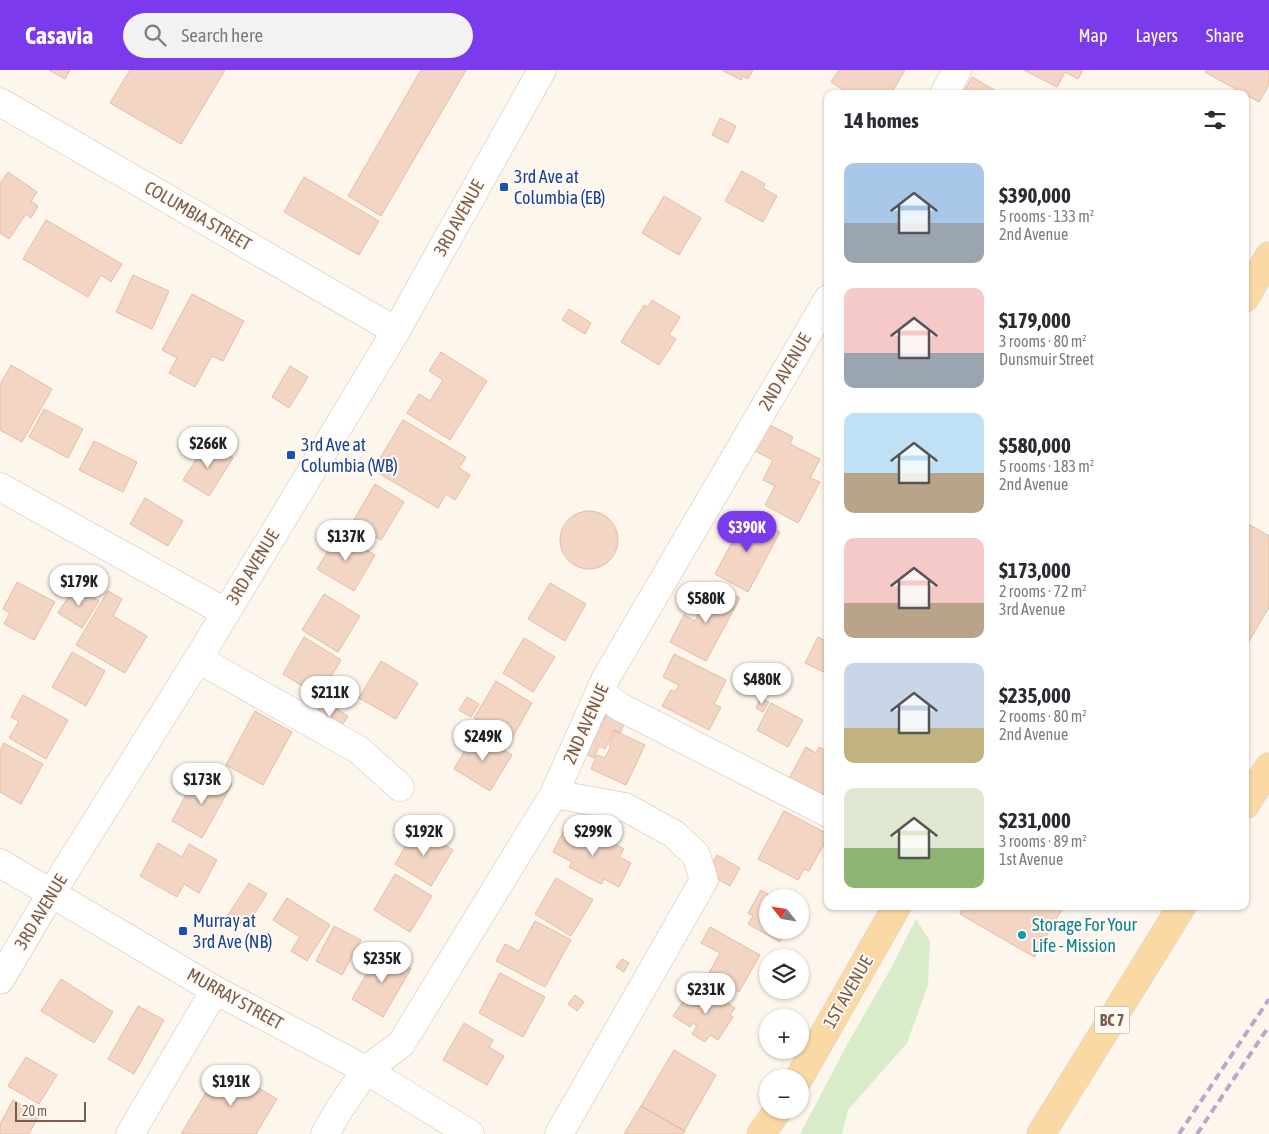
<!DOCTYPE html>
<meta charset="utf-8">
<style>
body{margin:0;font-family:"Asap Condensed",sans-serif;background:#f2f2f3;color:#2b2b33;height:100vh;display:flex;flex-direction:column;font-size:19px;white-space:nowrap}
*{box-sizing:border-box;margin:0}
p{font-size:16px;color:#7c7c81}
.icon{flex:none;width:28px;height:28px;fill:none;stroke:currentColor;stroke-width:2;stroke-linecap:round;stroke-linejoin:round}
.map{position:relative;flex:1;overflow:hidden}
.panel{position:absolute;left:824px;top:20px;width:425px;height:820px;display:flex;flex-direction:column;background:#fff;border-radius:10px;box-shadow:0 1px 4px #0004}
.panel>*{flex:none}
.needle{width:32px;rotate:300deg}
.controls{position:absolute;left:759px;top:819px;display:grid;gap:10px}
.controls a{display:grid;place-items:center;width:50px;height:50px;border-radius:50%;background:#fff;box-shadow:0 1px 4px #0004;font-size:25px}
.scale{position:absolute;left:15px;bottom:12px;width:71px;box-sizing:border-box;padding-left:5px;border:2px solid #7a5c4d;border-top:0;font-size:14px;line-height:18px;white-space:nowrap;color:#7a5c4d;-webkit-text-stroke:4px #fffaf3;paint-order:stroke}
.price{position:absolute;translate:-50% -42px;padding:0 11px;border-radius:18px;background:#fff;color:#222;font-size:16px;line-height:32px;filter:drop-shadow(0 1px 2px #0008)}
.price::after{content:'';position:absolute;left:50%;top:30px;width:15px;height:11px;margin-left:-8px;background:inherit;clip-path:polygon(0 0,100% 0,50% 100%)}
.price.active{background:#7c3aed;color:#fff}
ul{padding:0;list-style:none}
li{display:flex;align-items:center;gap:15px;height:125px;padding:0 20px}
li span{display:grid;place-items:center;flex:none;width:140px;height:100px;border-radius:10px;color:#555}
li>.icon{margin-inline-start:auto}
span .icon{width:60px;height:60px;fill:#fffc;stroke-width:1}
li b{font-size:21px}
h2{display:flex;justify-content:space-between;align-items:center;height:60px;padding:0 20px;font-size:21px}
header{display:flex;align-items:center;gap:30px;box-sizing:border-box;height:70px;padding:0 25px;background:#7c3aed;color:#fff}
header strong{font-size:24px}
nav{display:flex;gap:28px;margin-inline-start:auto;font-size:18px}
.search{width:350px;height:45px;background:#f2f2f3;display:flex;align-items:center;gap:12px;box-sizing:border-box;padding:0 18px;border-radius:28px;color:#7c7c81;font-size:19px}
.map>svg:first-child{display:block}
</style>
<header>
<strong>Casavia</strong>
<div class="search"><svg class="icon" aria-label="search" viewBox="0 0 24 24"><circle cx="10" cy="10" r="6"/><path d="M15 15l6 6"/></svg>Search here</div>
<nav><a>Map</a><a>Layers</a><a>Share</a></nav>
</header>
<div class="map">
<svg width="1269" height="1064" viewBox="0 0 1269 1064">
<rect width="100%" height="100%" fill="#fdf6ec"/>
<path fill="#d8ecc9" d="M916 849 930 871 928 915 907 973 848 1040 842 1064H800L848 973 890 900Z"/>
<path fill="#f3d5c3" stroke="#e6bba3" d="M49 0H70L65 9Z
M130 0H225L181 74 110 33Z
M421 0H466L381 146 348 126Z
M722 0H753L748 9 743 6 741 10Z
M839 0H905L891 24H848V23L831 12Z
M1024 0H1083L1078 9 1065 2 1057 17Z
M1206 0H1269V15L1259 32 1205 2Z
M972 7 1001 24H962Z
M720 48 736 56 728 73 712 65Z
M742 101 765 114 763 118 777 126 763 152 725 131Z
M8 102 37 122 31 131 38 136 31 148 26 144 9 169 0 163V114Z
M304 107 379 151 359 185 284 142Z
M664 126 701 148 679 185 642 163Z
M46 150 122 194 111 212 101 205 88 227 23 189Z
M133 205 169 221 152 259 116 242Z
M192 224 244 251 223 291 212 286 195 317 169 303 177 288 162 280Z
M652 230 680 247 669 265 676 269 659 295 621 272 644 235 648 237Z
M569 239 591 253 585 264 562 250Z
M441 282 487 311 450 370 407 343 419 324 430 331 443 310 429 301Z
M11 295 52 319 22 372 0 360V315Z
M290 296 308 307 289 338 272 327Z
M44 339 83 359 68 388 29 367Z
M403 350 466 387 459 398 470 405 455 430 446 424 438 438 373 400Z
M768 354 793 367 790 374 820 389 810 408 820 412 798 453 765 435 775 416 763 410 773 390 755 381Z
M94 371 137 392 123 422 79 400Z
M207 372 233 388 209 426 183 410Z
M375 414 404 432 381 470 352 453Z
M145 428 183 451 168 476 130 454Z
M560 470a29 29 0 1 1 58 0a29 29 0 1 1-58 0Z
M747 444 780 462 748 522 715 504Z
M1245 452 1269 466V537L1245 578Z
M339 463 375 485 354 521 317 499Z
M17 512 55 532 34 570 4 554 10 543 3 539Z
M550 513 586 534 565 571 528 549Z
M714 514 740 528 706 591 670 572 684 545 695 551Z
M75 517 99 531 82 558 58 543Z
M108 521 122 529 113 546 147 566 125 603 76 575Z
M324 524 360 546 338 582 302 560Z
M304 567 341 590 319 626 283 604Z
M818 567 828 572V604L805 593Z
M524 568 555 587 533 622 503 603Z
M72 582 105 601 86 636 52 617Z
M674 584 726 610 714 634 721 637 709 660 662 636 671 620 675 622 679 615 663 607Z
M381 591 418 613 396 649 359 628Z
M496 611 532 633 511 670 474 648Z
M23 625 68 650 46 689 9 668 19 651 11 647Z
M467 627 479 634 471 647 459 640Z
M761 628 769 632 763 642 756 638Z
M324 631 348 646 336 665 312 650Z
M771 633 803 650 788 677 757 660Z
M255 641 292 662 263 715 226 695Z
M607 643 625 652 620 663 614 660 605 679 599 676 594 688 578 680 591 653 600 657Z
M615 661 645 675 626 715 591 699 597 685 605 688 611 676 609 675Z
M475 663 512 685 490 721 454 699Z
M4 673 43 694 21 734 0 722V681Z
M806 677 816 683 819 677 828 682V717L821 728 788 710Z
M209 701 232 714 202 768 172 751 188 721 195 725Z
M784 741 828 764V767L809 801 804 799 798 810 758 789Z
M416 758 453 780 431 816 395 794Z
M565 758 583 767 587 759 624 779 619 787 631 793 619 817 604 809 601 814 569 797 572 792 553 782Z
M158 773 182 787 189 774 217 790 199 823 184 814 177 827 140 806Z
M717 785 740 798 730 816 708 804Z
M395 804 432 826 410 862 374 840Z
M556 808 593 830 571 866 535 844Z
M249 813 267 824 246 857 228 845Z
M761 820 774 828H768V860H787L780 872 748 854 753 846 748 843Z
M287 828 330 855 307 891 291 881 300 867 273 850Z
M964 836H1064L1034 887 960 844Z
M535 851 571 870 545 917 496 891 505 874 519 881Z
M334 856 361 870 342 905 316 891Z
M710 857 760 885 739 922 708 905 720 883 701 873Z
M380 881 411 899 383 947 352 929Z
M622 889 629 893 624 902 616 897Z
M500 903 545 927 523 967 479 943Z
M61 909 113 942 94 973 41 941Z
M706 919 735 938 730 945 733 947 718 970 710 965 705 972 692 964 697 956 693 953 690 957 673 946 689 923 699 929Z
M575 925 584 932 577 941 568 934Z
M138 936 164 950 134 1004 108 989Z
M464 953 493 970 489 977 504 986 487 1015 443 990Z
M674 980 716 1005 684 1061 641 1036Z
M26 987 57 1005 39 1034 8 1016Z
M222 996 277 1029 256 1064H181Z
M13 1030 39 1045 29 1064H0V1054Z
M641 1036 685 1061 683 1064H624Z"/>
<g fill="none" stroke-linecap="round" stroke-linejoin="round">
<defs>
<path id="minor" d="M944 24 957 0
M0 32 396 261
M0 417 225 542
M198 589 359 680 400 717
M606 608 600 622 620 637 828 743
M554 724 625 737 674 764 696 785 704 810 559 1064
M0 793 215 920 366 1000 470 1064
M0 910 52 822 198 589 396 261 542 0
M130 1064 215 920
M325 1064 340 1038 366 1000 401 974 554 724 606 608 828 229"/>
<path id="major" d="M1245 228 1269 186
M1245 735 1269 697
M799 1008 897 836
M761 1064 778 1040
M1041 1064 1182 836"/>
</defs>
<use href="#minor" stroke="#d1beb0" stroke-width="29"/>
<use href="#major" stroke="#dad1cd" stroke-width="29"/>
<use href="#minor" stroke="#fff" stroke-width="28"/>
<use href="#major" stroke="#fbd9a5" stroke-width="28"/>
<path stroke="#b9a8c9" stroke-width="4" stroke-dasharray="8 5" stroke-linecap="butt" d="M1179 1064 1269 929
M1197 1064 1269 956"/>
</g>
<g fill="#1a4fb4" stroke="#fffaf3" stroke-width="2">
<rect x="499" y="112" width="10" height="10" rx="2.5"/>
<rect x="286" y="380" width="10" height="10" rx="2.5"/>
<rect x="178" y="856" width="10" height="10" rx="2.5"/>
</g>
<circle fill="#0f9aa8" stroke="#fffaf3" stroke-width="2" cx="1022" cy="865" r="5"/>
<g text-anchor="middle" stroke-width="4" stroke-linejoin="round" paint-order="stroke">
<rect fill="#fffaf3" stroke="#a28b7f" stroke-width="1" x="1094.5" y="936.5" width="35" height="27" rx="4"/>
<g font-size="16" font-weight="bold" fill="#7a5c4d">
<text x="1112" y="956">BC 7</text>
</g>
<g font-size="18" fill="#164399" stroke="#fffaf3" text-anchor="start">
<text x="514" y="113">3rd Ave at<tspan x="514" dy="21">Columbia (EB)</tspan></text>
<text x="301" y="381">3rd Ave at<tspan x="301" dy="21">Columbia (WB)</tspan></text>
<text x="193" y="857">Murray at<tspan x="193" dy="21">3rd Ave (NB)</tspan></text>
</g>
<g font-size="18" fill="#7a5c4d" stroke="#fffaf3">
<text transform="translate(198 146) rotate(30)" y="6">COLUMBIA STREET</text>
<text transform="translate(459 148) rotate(-61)" y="6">3RD AVENUE</text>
<text transform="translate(785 302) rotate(-60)" y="6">2ND AVENUE</text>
<text transform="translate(253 497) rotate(-59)" y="6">3RD AVENUE</text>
<text transform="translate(586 654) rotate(-66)" y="6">2ND AVENUE</text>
<text transform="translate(41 842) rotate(-59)" y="6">3RD AVENUE</text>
<text transform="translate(848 922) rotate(-60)" y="6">1ST AVENUE</text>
<text transform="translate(235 929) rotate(29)" y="6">MURRAY STREET</text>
</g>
<g font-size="18" fill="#0d838f" stroke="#fffaf3" text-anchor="start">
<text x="1032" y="861">Storage For Your<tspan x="1032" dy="21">Life - Mission</tspan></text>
</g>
</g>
</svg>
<div class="controls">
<a><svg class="needle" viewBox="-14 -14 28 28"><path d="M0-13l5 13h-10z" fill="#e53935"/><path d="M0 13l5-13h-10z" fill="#7c7c81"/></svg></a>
<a><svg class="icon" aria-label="layers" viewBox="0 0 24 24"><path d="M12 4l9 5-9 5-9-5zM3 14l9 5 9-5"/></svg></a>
<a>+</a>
<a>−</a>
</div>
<div class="scale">20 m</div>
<b class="price" style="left:208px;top:399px">$266K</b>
<b class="price active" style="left:747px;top:483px">$390K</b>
<b class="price" style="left:346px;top:492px">$137K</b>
<b class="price" style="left:79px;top:537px">$179K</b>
<b class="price" style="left:706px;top:554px">$580K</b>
<b class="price" style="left:762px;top:635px">$480K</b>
<b class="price" style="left:330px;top:648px">$211K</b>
<b class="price" style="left:483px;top:692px">$249K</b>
<b class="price" style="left:202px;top:735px">$173K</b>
<b class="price" style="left:424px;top:787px">$192K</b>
<b class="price" style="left:593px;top:787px">$299K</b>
<b class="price" style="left:382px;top:914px">$235K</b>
<b class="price" style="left:706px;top:945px">$231K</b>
<b class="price" style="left:231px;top:1037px">$191K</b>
<section class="panel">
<h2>14 homes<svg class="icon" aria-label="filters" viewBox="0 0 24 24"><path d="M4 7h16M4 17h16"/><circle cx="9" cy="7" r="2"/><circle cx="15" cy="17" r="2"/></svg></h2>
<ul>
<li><span style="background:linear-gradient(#a9c7e8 60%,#9aa5b1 0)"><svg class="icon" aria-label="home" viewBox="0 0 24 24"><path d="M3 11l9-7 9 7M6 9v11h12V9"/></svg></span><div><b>$390,000</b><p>5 rooms · 133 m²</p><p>2nd Avenue</p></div></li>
<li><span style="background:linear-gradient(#f6c9c9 65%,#9aa5b1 0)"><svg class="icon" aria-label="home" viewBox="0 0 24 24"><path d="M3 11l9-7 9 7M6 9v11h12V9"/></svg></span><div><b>$179,000</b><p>3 rooms · 80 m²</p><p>Dunsmuir Street</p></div></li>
<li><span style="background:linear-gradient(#bfe0f5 60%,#b9a48a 0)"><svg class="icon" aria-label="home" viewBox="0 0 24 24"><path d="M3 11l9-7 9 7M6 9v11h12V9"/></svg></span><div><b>$580,000</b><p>5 rooms · 183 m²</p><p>2nd Avenue</p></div></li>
<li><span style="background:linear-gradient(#f6c9c9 65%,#b9a48a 0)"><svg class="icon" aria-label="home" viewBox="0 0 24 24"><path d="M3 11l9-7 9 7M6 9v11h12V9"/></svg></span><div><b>$173,000</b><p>2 rooms · 72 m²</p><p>3rd Avenue</p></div></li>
<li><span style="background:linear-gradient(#c9d6e8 65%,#c2b280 0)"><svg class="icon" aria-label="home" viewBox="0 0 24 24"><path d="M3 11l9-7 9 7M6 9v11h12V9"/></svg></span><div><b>$235,000</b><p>2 rooms · 80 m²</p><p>2nd Avenue</p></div></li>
<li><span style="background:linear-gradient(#dfe7d0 60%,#8fb573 0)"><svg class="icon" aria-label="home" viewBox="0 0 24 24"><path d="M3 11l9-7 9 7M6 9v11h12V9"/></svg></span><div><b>$231,000</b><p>3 rooms · 89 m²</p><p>1st Avenue</p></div></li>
</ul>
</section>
</div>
